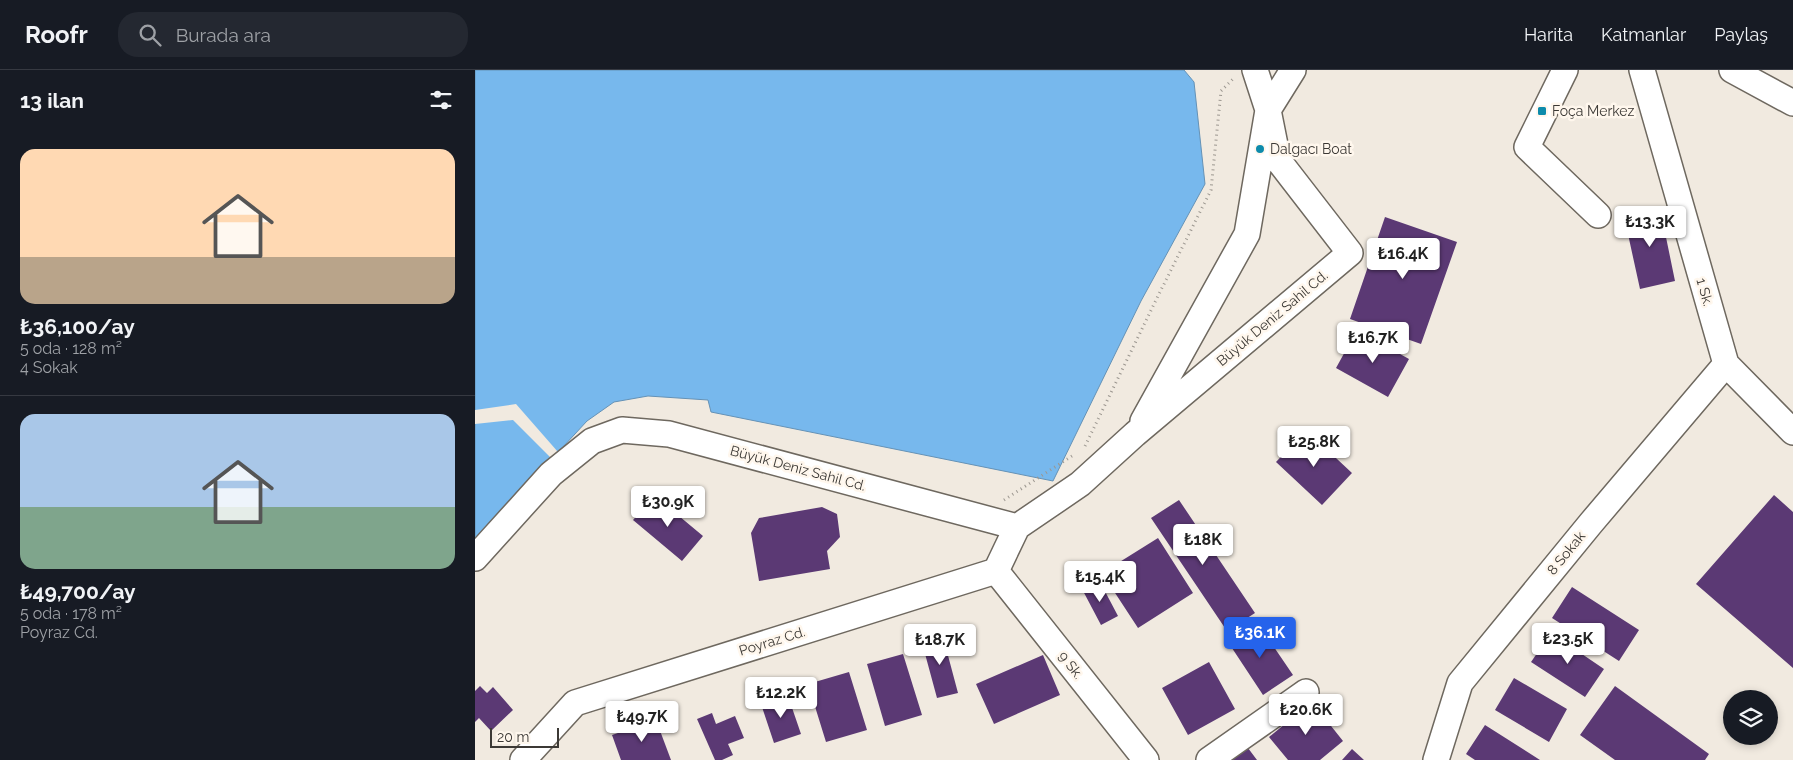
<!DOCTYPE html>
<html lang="tr">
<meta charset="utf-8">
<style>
body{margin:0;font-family:Raleway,sans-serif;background:#242831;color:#f1f3f6;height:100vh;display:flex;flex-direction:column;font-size:19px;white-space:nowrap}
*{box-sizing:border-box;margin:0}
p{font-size:16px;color:#9ea1a6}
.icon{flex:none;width:28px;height:28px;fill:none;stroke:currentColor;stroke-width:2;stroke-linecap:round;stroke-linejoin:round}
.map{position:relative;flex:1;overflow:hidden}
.drawer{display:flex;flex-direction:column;background:#171b24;width:475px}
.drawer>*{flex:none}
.tools{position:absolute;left:1248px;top:620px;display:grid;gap:10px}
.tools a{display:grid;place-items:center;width:55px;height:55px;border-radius:50%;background:#171b24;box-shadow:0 2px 8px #0003;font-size:25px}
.scale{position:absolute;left:15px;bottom:12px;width:69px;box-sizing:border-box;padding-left:5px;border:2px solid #3c3935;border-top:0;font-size:14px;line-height:18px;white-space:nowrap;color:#3c3935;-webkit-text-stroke:4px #fff7ed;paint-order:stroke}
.price{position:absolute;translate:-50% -42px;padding:0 11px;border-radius:5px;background:#fff;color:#222;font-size:16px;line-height:32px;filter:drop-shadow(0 1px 2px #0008)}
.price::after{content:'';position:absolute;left:50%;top:30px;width:15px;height:11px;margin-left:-8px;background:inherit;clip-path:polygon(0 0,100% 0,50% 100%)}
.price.active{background:#2563eb;color:#fff}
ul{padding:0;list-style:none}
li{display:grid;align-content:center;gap:10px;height:265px;padding:0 20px}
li+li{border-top:1px solid #363941}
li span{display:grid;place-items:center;height:155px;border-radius:15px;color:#555}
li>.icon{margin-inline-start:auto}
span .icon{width:90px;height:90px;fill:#fffc;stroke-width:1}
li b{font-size:21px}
h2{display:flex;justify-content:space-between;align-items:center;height:60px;padding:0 20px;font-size:21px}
header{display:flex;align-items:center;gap:30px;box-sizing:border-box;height:70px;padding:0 25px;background:#171b24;border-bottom:1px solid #363941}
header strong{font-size:24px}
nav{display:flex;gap:28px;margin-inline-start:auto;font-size:18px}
.search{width:350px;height:45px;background:#242831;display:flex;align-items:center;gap:12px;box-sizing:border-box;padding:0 18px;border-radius:20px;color:#9ea1a6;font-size:19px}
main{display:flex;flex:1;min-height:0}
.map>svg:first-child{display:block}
</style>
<header>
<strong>Roofr</strong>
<div class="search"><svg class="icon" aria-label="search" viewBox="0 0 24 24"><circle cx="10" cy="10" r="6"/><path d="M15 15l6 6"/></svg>Burada ara</div>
<nav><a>Harita</a><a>Katmanlar</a><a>Paylaş</a></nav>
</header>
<main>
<section class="drawer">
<h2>13 ilan<svg class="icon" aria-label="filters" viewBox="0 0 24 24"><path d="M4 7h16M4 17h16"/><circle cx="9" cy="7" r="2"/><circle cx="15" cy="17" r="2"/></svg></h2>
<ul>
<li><span style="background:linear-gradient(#ffd9b3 70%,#b9a48a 0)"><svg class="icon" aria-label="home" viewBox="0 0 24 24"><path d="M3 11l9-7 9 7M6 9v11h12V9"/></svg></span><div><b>₺36,100/ay</b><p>5 oda · 128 m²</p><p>4 Sokak</p></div></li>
<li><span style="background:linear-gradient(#a9c7e8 60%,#7fa58c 0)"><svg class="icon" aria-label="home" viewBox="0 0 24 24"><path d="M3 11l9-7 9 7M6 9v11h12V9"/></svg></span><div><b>₺49,700/ay</b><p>5 oda · 178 m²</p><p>Poyraz Cd.</p></div></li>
</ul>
</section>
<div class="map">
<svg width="1318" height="690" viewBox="0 0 1318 690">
<rect width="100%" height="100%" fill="#f1eae0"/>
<path fill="#77b8ed" stroke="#6592b6" d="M0 0H709L719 12 730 114 666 231 578 411 236 342 233 330 173 326 139 332 112 351 0 472Z"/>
<path fill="#f1eae0" d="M41 334 83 382 77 389 38 350 0 354V340Z"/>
<path fill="#5b3974" d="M1185 138 1200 211 1165 219 1149 146Z
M910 147 982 172 946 274 875 249Z
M882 260 934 289 913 327 861 298Z
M831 360 877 403 847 435 801 392Z
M1299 425 1318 442V598L1221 514Z
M180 426 228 466 207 491 158 450Z
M704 430 780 543 752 561 676 448Z
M347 437 362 444 365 467 352 481 355 499 284 511 276 463 284 448Z
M683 468 718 523 663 558 627 503Z
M624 510 643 546 626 555 607 519Z
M1097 517 1164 560 1144 591 1077 548Z
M782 552 818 605 788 625 753 572Z
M467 563 483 623 462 628 446 569Z
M1076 563 1129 599 1110 627 1056 592Z
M428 584 447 645 410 656 392 594Z
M568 585 585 625 519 654 501 614Z
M734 592 760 639 713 665 687 618Z
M374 602 392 660 351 672 333 614Z
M1039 608 1092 639 1074 672 1020 640Z
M5 616 12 623 18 617 38 640 16 661 4 648 0 652V621Z
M1140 616 1234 684 1230 690H1140L1105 665Z
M313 626 326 664 299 673 286 634Z
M837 632 868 671 845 690H813L794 667Z
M237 643 241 654 260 646 269 668 253 674 258 685 247 690H240L222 649Z
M181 650 196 690H146L137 665Z
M1010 655 1065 690H1000L991 684Z
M773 678 782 690H757Z
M877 679 889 690H867Z"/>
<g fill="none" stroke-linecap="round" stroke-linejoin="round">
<defs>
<path id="minor" d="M1090 0 1052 77 1123 145
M1167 0 1251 294 1318 362
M1257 0 1318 33
M668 351 772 164 793 40 818 0
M0 488 76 404 117 371 147 360 194 364 542 457 605 414 660 364 875 183 803 90 793 40 780 0
M521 501 671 690
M48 690 100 633 521 501 542 457
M734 690 831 622
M961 690 985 613 1116 453 1251 294"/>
</defs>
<use href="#minor" stroke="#6e685f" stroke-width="28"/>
<path stroke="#9c9790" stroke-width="3" stroke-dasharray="1 4" stroke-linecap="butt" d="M610 376 684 224 736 120 746 21 758 9
M529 430 600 384"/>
<use href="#minor" stroke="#fff" stroke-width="25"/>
</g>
<g fill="#0d8bac" stroke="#fff7ed" stroke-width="2">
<rect x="1062" y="36" width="10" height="10" rx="2.5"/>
<circle cx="785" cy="79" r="5"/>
</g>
<g text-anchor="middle" stroke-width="5" stroke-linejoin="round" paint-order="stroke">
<g font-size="14" fill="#3c3935" stroke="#fff7ed" text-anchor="start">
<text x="1077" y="46">Foça Merkez</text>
<text x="795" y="84">Dalgacı Boat</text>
</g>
<g font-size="14" fill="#3c3935" stroke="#fff7ed">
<text transform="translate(1230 222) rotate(74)" y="5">1 Sk.</text>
<text transform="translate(797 248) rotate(-40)" y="5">Büyük Deniz Sahil Cd.</text>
<text transform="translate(323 398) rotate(15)" y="5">Büyük Deniz Sahil Cd.</text>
<text transform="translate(1091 483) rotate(-51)" y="5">8 Sokak</text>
<text transform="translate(297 571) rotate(-17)" y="5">Poyraz Cd.</text>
<text transform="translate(596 595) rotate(52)" y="5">9 Sk.</text>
</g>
</g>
</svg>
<div class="tools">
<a><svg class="icon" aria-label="layers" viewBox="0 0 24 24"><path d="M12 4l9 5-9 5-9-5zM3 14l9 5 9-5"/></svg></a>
</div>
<div class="scale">20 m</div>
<b class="price" style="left:1175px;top:178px">₺13.3K</b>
<b class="price" style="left:928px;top:210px">₺16.4K</b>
<b class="price" style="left:898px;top:294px">₺16.7K</b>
<b class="price" style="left:839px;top:398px">₺25.8K</b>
<b class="price" style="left:193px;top:458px">₺30.9K</b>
<b class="price" style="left:728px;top:496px">₺18K</b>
<b class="price" style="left:625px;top:533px">₺15.4K</b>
<b class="price active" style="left:785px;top:589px">₺36.1K</b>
<b class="price" style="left:1093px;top:595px">₺23.5K</b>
<b class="price" style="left:465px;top:596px">₺18.7K</b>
<b class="price" style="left:306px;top:649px">₺12.2K</b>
<b class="price" style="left:831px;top:666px">₺20.6K</b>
<b class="price" style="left:167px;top:673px">₺49.7K</b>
</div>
</main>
